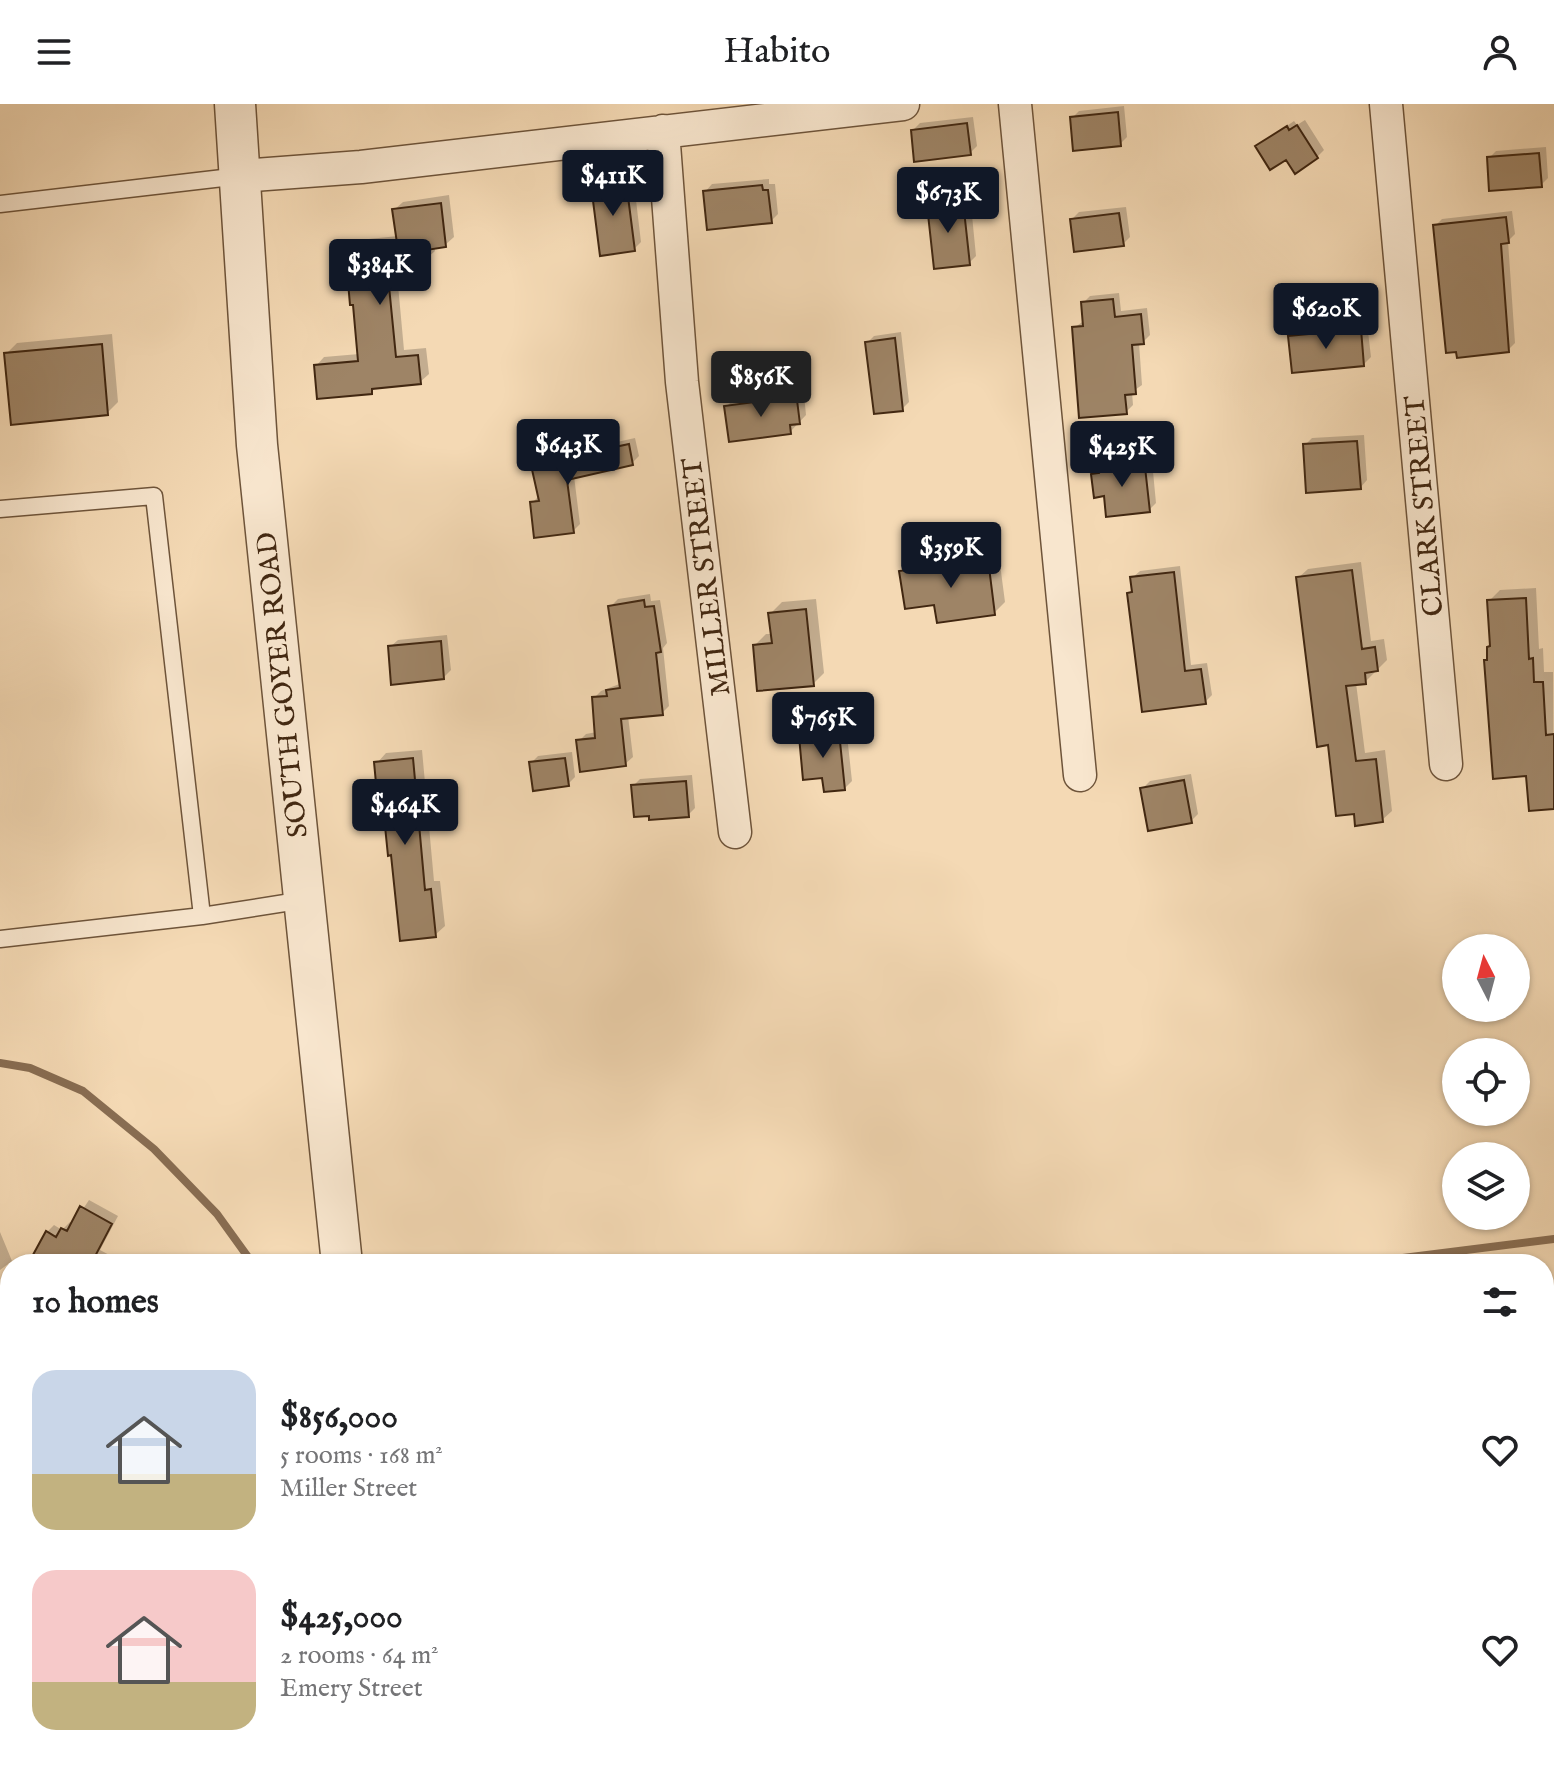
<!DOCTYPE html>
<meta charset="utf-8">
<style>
body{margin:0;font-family:"IM FELL English",serif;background:#f6f6f6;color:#202124;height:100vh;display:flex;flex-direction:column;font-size:30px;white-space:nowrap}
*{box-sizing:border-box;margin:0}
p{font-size:26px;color:#757577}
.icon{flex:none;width:44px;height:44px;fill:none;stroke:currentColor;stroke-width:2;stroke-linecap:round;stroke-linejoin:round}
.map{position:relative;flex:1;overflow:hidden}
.side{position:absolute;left:0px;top:1150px;width:1554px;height:512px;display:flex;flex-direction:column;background:#fff;border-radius:32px 32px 0 0;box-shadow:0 2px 6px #0004}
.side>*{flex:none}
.needle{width:52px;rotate:354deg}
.buttons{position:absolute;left:1442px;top:830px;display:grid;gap:16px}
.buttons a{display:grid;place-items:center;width:88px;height:88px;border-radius:50%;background:#fff;box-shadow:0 2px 6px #0004;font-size:40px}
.price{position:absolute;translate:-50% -68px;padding:0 18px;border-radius:8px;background:#111827;color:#fff;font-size:26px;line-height:52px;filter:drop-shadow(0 2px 4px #0008)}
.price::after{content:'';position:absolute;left:50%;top:48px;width:24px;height:18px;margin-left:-12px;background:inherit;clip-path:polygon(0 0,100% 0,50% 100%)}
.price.selected{background:#222;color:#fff}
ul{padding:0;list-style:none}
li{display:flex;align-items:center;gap:24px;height:200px;padding:0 32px}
li span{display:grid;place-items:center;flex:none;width:224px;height:160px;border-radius:24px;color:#555}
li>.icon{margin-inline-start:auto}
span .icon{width:96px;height:96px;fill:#fffc;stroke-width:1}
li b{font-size:34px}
h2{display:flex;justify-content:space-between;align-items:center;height:96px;padding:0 32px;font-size:34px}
header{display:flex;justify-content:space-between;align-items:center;height:104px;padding:0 32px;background:#fff;font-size:36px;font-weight:600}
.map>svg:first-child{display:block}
</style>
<header><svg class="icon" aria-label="menu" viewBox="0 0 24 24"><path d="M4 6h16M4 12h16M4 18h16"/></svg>Habito<svg class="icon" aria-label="person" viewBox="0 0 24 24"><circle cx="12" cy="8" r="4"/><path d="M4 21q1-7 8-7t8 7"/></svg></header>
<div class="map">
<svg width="1554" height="1662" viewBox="0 0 1554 1662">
<rect width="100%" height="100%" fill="#f4d9b4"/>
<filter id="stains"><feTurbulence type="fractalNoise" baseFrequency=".0025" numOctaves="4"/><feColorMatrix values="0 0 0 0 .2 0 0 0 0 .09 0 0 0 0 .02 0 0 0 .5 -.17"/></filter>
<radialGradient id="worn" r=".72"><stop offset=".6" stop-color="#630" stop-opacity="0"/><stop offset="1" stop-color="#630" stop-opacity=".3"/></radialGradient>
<path fill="#0003" d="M1124 2 1127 33 1120 40 1072 14 1079 7Z
M973 13 977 42 970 49 913 26 920 19Z
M1305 16 1324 46 1317 53H1286L1257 43 1294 17 1297 21Z
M1546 43 1548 74 1541 81 1489 54 1496 47Z
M633 71 641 138 634 145 594 81 601 74Z
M769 75V80H775L778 110 771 117 705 88 712 80Z
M449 91 454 133 445 141 434 143 435 147 426 155 396 159 404 246 426 244 429 270 420 278 377 282 371 288 316 262 324 253 359 250 350 176 340 146 349 137 398 132 394 106 403 98Z
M970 91 976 152 969 159 930 101 937 94Z
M1126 103 1130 133 1123 140 1072 115 1079 108Z
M1512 107 1515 130 1508 137 1515 239 1508 246 1435 122 1442 115Z
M1119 189 1121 207 1147 204 1150 231 1143 238 1139 239 1142 281 1132 288 1133 301 1126 308 1074 224 1085 216 1083 199 1090 192Z
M1367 219 1371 253 1364 260 1290 233 1297 226Z
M901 228 909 298 902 305 867 239 874 232Z
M112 230 118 298 107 309 6 250 17 239Z
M793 288V291L804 290 806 311 790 328 726 303 733 296Z
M1364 331 1367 376 1360 384 1305 341 1312 334Z
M635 334 639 352 632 359 574 372 580 420 573 427 532 399 540 391 533 362 540 355Z
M1137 351 1138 358 1152 357 1156 399 1149 406 1106 390 1093 371 1107 354Z
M998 445 1005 498 994 509 936 498 902 468 912 457Z
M1361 458 1371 537 1384 535 1387 556 1365 578 1356 579 1365 649 1385 646 1392 707 1382 716 1356 708 1330 639 1298 474 1308 465Z
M1180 462 1191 561 1207 559 1212 591 1205 598 1129 489 1134 485 1132 474 1140 467Z
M1536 484 1539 545 1543 544 1544 568H1553L1554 703 1527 670 1489 554 1492 541 1489 497 1500 486Z
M650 490 651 497 660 496 667 539 663 544 669 602 662 609 628 612 633 653 625 660 579 637 586 630 597 628 594 594 601 587 622 579 611 502 618 495Z
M816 495 824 569 813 580 755 541 766 530H773L771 509 782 498Z
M447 531 451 566 444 573 390 543 398 536Z
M846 622 852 677 845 684 824 672 801 633 808 626Z
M422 646 434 777H440L445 822 435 831 393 749 377 659 386 649Z
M572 648 575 673 568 680 531 659 538 652Z
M1191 670 1198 710 1191 717 1143 684 1150 677Z
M692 671 695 704 688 711 633 682 640 675Z
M89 1096 118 1112 100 1146 126 1160H33L47 1128 54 1121 62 1126 70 1118 73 1120Z
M0 1128 12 1157 0 1166Z
M17 1652H65L41 1662H21Z
M259 1652H301L302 1662H260Z
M498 1652H586L587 1662H499Z
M712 1652H801L802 1662H712Z"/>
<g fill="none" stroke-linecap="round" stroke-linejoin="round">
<path stroke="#886d52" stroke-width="8" d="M0 959 30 964 83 987 154 1045 217 1110 253 1160
M1355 1160 1554 1135"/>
</g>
<path fill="#9e8466" stroke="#412711" stroke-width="2" d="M1118 8 1121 42 1073 47 1070 13Z
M967 19 971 51 914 58 911 26Z
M1297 21 1318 54 1295 70 1286 56 1270 66 1255 42 1287 22 1289 26Z
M1539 49 1542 83 1489 87 1487 53Z
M626 77 635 147 600 152 591 81Z
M762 81 763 86H768L772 119 707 126 703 87Z
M963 97 970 161 934 165 927 101Z
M441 99 446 143 426 146 427 157 387 162 396 253 418 251 421 280 372 285V290L317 295 314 261 358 257 353 201H350L348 178 341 179 338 145 397 139 392 105Z
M1119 109 1124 142 1074 148 1070 115Z
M1506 113 1509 139 1501 140 1509 248 1457 254 1456 248 1446 249 1433 121Z
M1113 195 1115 213 1141 210 1144 240 1132 241 1136 290 1125 291 1127 310 1079 314 1072 223 1083 222 1081 198Z
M1361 225 1364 262 1292 269 1288 232Z
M895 234 903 307 874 310 865 238Z
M102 240 108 311 11 321 4 249Z
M786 294 787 297 797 296 800 320 790 321 791 330 729 338 724 302Z
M1357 337 1361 385 1306 389 1303 340Z
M629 340 633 361 567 376 574 429 534 434 530 398 539 397 531 361Z
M1130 357 1131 364 1145 363 1150 408 1106 413 1104 392 1094 394 1091 370 1099 369 1098 360Z
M988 455 995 511 937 519 934 501 905 505 899 467Z
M1352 466 1362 545 1375 543 1378 567 1365 569 1366 580 1346 582 1356 657 1376 655 1383 718 1355 722 1354 710 1336 712 1328 641 1317 643 1296 473Z
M1174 468 1185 567 1201 565 1206 600 1142 608 1127 489 1132 488 1130 473Z
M1526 494 1529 555 1533 554 1534 578H1543L1546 631 1554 630V705L1529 707 1526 672 1493 675 1484 556H1487V543L1490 542 1487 496Z
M644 496 645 503 654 502 661 548 656 549 663 611 621 615 626 662 580 668 576 636 595 634 592 593 607 592 606 586 620 584 608 502Z
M806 505 814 582 757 587 753 541 772 539 768 509Z
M441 537 444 575 391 581 388 542Z
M839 628 845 686 824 688 822 674 803 676 799 632Z
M413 654 425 786 431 785 436 833 400 837 391 751 388 752 385 722H380L374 658Z
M565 654 569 682 533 687 529 658Z
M1184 676 1192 719 1148 727 1140 684Z
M686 677 689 713 649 716V712L634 713 631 681Z
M80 1102 112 1120 91 1160H28L46 1127 56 1133 61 1124 67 1127Z"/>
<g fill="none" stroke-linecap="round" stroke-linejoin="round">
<defs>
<path id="service" d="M0 100 240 72
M0 405 154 392 202 812
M0 835 202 812 304 796"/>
<path id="minor" d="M1015 0 1080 671
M1386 0 1446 660
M663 27 682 278 735 728
M240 72 361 63 903 0
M0 1296 10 1286
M640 1652 641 1662
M1023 1652 1028 1662"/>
<path id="tertiary" d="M235 0 257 341 342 1160
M389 1652 390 1662"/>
</defs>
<use href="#service" stroke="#6e543a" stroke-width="19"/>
<use href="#minor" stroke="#6e543a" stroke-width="35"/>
<use href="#tertiary" stroke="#6e543a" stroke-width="43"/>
<use href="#service" stroke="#f8e6ce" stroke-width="16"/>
<use href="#minor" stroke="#f8e6ce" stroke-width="32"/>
<use href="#tertiary" stroke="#f8e6ce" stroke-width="40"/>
</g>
<g text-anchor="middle" stroke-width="6" stroke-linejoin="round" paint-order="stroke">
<g font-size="28" fill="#412711" stroke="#f8e6ce">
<text transform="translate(1423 402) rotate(-95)" y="10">CLARK STREET</text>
<text transform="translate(705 473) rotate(-97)" y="10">MILLER STREET</text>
<text transform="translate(281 581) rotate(-96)" y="10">SOUTH GOYER ROAD</text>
</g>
</g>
<rect width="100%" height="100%" filter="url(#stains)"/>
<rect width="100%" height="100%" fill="url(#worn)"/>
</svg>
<div class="buttons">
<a><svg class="needle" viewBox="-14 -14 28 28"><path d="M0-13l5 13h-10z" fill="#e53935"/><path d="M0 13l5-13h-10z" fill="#757577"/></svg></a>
<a><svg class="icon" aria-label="locate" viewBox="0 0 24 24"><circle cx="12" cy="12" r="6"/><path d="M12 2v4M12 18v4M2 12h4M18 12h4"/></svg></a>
<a><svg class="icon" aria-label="layers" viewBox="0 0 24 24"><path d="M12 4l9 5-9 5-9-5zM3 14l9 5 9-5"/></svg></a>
</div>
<b class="price" style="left:613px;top:114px">$411K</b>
<b class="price" style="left:948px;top:131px">$673K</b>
<b class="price" style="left:380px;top:203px">$384K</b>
<b class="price" style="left:1326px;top:247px">$620K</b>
<b class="price selected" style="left:761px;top:315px">$856K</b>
<b class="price" style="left:568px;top:383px">$643K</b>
<b class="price" style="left:1122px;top:385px">$425K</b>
<b class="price" style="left:951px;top:486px">$359K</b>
<b class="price" style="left:823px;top:656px">$765K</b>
<b class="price" style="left:405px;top:743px">$464K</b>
<section class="side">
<h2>10 homes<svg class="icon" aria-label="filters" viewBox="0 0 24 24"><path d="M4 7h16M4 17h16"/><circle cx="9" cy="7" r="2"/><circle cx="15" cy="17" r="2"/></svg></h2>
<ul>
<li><span style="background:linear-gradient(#c9d6e8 65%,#c2b280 0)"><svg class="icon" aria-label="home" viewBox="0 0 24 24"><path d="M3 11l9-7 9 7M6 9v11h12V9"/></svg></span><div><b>$856,000</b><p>5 rooms · 168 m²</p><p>Miller Street</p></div><svg class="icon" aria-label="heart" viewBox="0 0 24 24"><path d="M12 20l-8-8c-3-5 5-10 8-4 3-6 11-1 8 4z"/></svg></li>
<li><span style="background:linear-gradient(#f6c9c9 70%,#c2b280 0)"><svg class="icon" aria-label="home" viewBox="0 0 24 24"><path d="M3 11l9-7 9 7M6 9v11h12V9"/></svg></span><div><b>$425,000</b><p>2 rooms · 64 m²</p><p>Emery Street</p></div><svg class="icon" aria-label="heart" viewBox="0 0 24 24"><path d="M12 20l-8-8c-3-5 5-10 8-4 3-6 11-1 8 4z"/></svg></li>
</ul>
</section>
</div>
